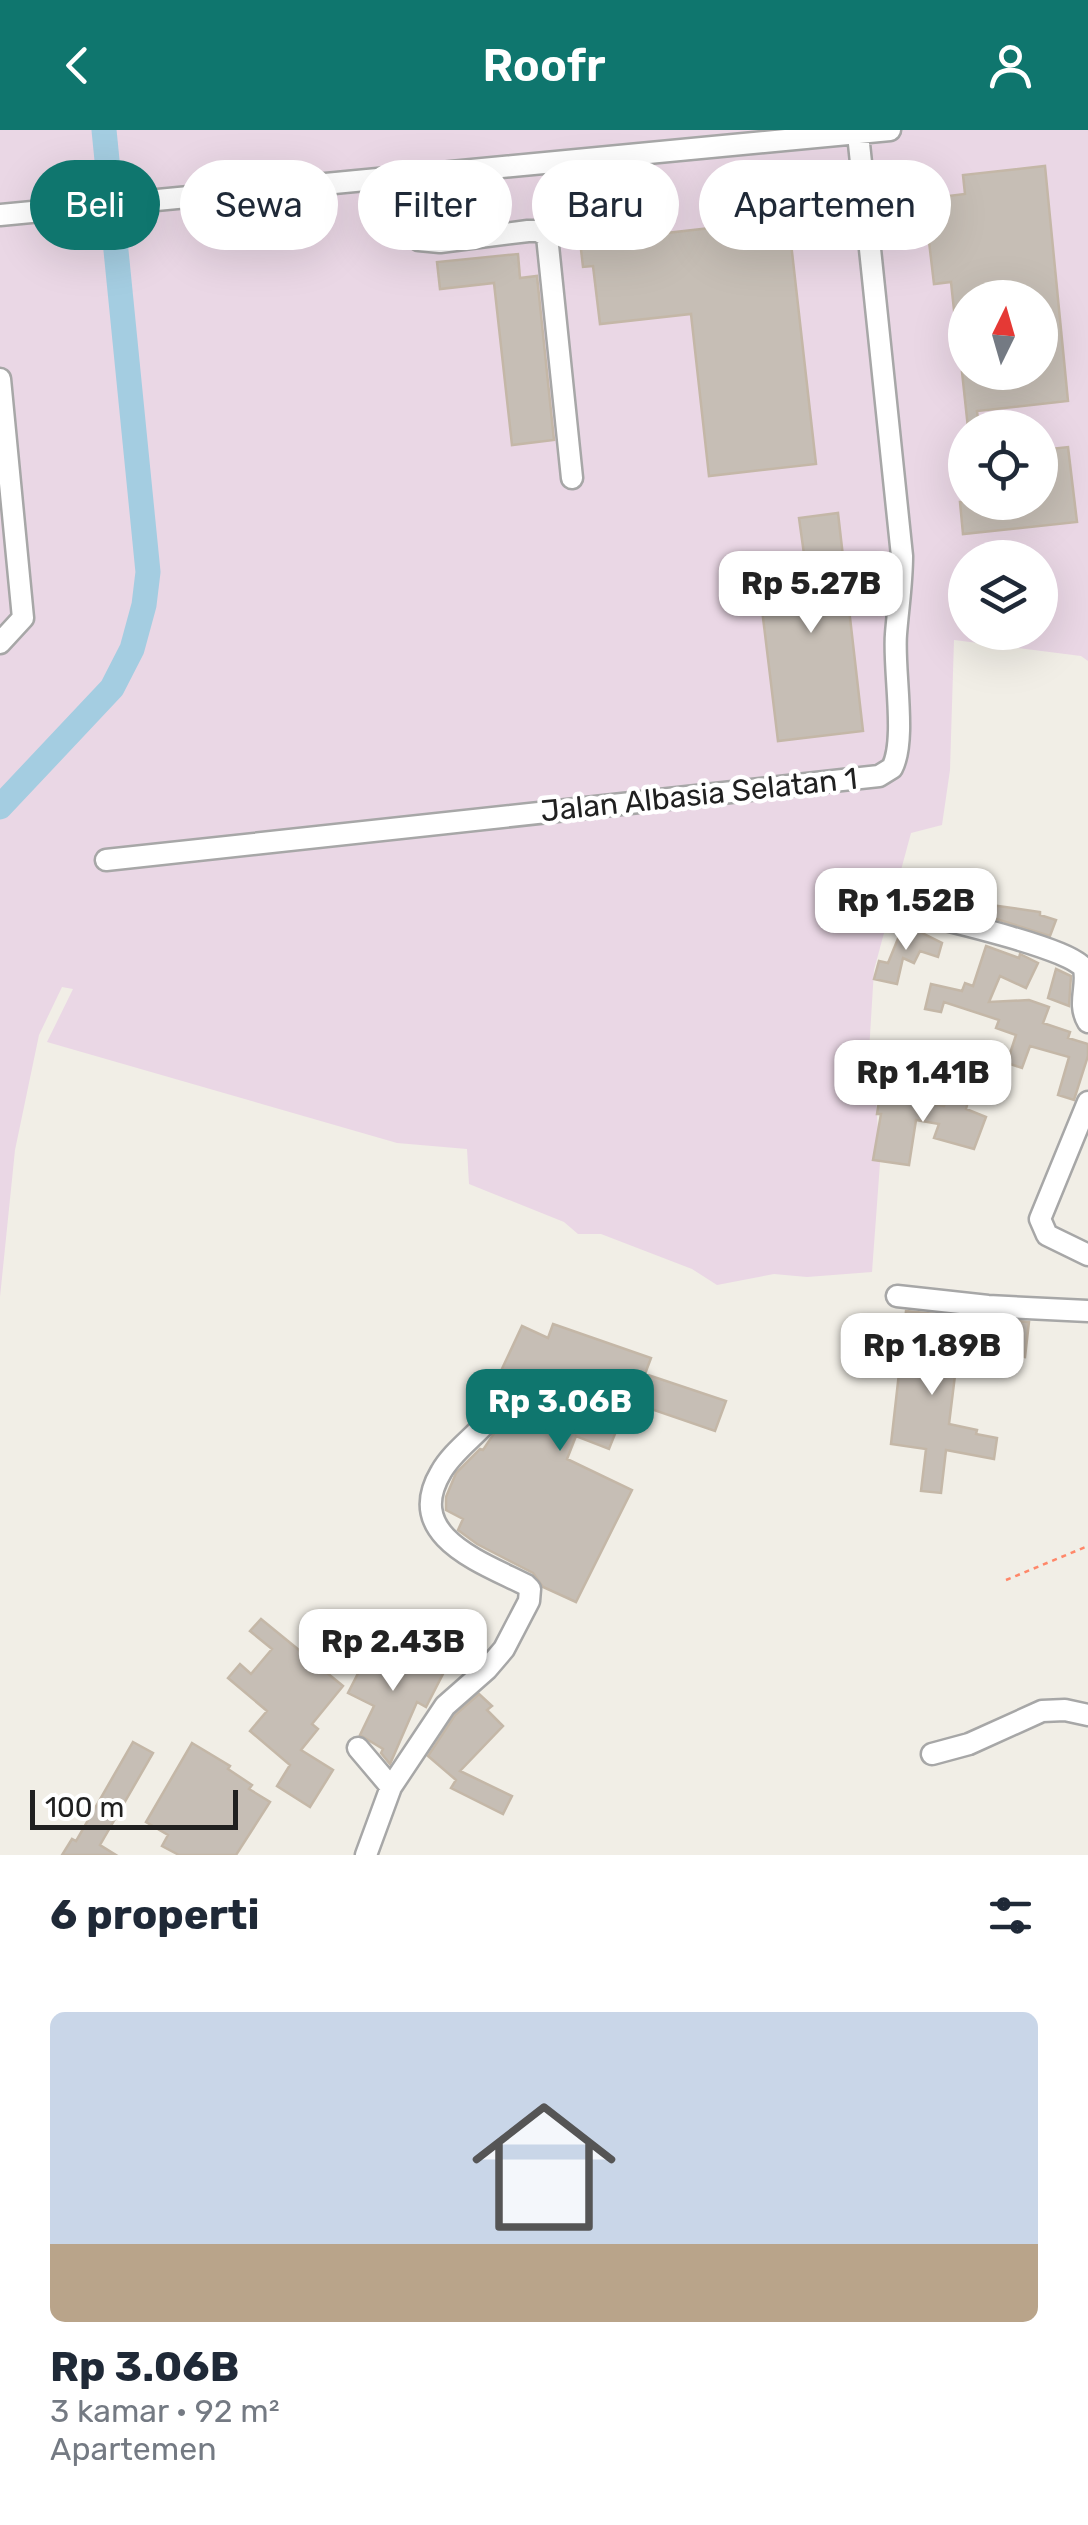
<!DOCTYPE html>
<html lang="id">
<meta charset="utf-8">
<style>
body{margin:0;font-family:Rubik,sans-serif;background:#f6f6f7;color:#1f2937;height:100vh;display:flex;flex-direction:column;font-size:38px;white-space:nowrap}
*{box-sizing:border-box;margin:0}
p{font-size:32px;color:#747a83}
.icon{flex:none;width:55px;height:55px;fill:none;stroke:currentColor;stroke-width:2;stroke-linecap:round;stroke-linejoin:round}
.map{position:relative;height:1725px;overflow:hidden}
.side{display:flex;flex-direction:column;background:#fff;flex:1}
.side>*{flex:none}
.hud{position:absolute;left:30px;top:30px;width:1030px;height:90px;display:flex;gap:20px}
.needle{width:65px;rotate:5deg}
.buttons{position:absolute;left:948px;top:150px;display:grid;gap:20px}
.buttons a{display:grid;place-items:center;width:110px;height:110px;border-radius:50%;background:#fff;box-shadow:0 10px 40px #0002;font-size:50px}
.scale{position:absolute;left:30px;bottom:25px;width:208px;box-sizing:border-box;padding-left:10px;border:5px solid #202020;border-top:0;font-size:28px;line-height:35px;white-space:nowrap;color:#202020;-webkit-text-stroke:8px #fff;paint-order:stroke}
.price{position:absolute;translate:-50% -85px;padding:0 22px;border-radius:20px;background:#fff;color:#222;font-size:32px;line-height:65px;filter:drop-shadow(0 2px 5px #0008)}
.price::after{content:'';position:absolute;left:50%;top:60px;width:30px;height:22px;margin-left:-15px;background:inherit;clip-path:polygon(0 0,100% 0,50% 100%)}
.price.selected{background:#0f766e;color:#fff}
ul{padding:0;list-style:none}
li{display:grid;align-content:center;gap:20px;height:530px;padding:0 50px}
li span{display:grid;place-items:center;height:310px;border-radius:15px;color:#555}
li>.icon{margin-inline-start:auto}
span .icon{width:180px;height:180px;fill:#fffc;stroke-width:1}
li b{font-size:42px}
h2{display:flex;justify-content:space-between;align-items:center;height:120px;padding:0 50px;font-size:42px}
.chip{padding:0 35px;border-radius:45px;background:#fff;box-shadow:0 10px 40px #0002;font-size:35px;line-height:90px}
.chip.selected{background:#0f766e;color:#fff}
header{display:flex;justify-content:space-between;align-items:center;height:130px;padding:0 50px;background:#0f766e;color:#fff;font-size:45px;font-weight:600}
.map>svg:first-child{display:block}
</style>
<header><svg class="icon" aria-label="back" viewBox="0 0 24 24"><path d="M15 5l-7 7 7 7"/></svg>Roofr<svg class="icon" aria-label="person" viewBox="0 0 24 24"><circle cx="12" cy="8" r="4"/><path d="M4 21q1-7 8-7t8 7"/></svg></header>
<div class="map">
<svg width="1088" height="1725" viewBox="0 0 1088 1725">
<rect width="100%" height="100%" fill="#f1eee6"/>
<path fill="#ead7e5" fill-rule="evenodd" d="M0 0H1088V531L1081 526 954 510 950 640 942 695 911 703 874 840 868 938 876 970 880 1033 872 1142 807 1147 774 1144 717 1155 692 1139 601 1104H578L564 1092 469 1054 467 1019 397 1013 47 912 73 859 62 857 39 905 15 1020 0 1167ZM965 168H1040V242H965ZM965 298H1040V372H965ZM965 428H1040V502H965Z"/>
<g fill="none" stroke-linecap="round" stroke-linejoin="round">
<path stroke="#a4cde1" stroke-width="25" d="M0 677 112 558 132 519 144 475 148 442 104 0"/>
</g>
<path fill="#c6beb5" stroke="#c4b7a7" stroke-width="2.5" d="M1045 36 1068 271 977 281 979 298H968L962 242H1040V168H965V208H957L951 152 934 154 924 69 965 64 963 45Z
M803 56 804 67 786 69 816 334 709 346 691 184 600 194 593 136 583 137 579 102 665 93 666 103 728 96 725 65Z
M518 124 520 148 537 146 554 310 512 315 494 153 440 159 437 132Z
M1068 317 1077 392 963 404 960 372H1040V320Z
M838 383 863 601 778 611 756 430 804 424 799 388Z
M991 775 1040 782V785L1056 790 1050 806 990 787Z
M904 794 942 813 938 827 920 821 914 833 903 828 897 854 874 849 879 831 888 833Z
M986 816 1019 828 1020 824 1038 833 1026 858 1000 846 989 872 1029 870 1049 877 1043 893 1070 902 1068 908 1088 914V926L1074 970 1058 965 1069 927 1030 916 1022 938 1007 933 1016 905 996 898 999 890 944 872 941 882 925 879 931 854 962 861 965 853 973 856Z
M1056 839 1071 846 1069 876 1048 868Z
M949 962 969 968 966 979 986 987 974 1019 934 1008 939 994 916 990 909 1035 873 1030 881 984H877L880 965 944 976Z
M906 1181 946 1185 943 1209 970 1211 969 1229H957L949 1294 977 1300 976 1304 997 1308 994 1329 946 1320 941 1363 921 1361 926 1319 891 1314Z
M976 1188 1029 1192 1025 1227 972 1221Z
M553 1194 651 1228 645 1244 726 1271 715 1301 628 1271 609 1319 576 1306 567 1329 632 1360 576 1472 543 1457 533 1443 477 1414 458 1400 463 1389 446 1380V1367L456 1343 480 1319 483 1320 497 1299V1291L509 1265 493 1258 522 1196 548 1208Z
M261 1489 343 1556 312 1594 318 1599 301 1620 333 1640 310 1677 277 1656 290 1635 250 1601 267 1581 228 1548 240 1534 251 1544 272 1519 250 1501Z
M374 1512 417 1531 420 1526 446 1538 426 1577 417 1572 390 1634 381 1623 383 1619 360 1605 374 1576 348 1563Z
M479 1564 492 1576 487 1580 503 1596 460 1641 512 1666 503 1684 451 1658 456 1650 428 1626 455 1585Z
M133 1612 153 1623 100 1715 116 1725H62L72 1709 76 1711Z
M192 1613 230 1636 228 1639 252 1655 249 1659 270 1672 236 1725H179L162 1716 168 1705 146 1692Z"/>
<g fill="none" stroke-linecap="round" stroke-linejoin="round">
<defs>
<path id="minor" d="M408 47 411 95 419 110 440 112 528 101H538L547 106 572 348
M0 85 890 0
M0 249 23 488 0 513
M106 730 879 646 892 638C907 610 893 539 896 504 898 478 902 453 902 426L858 4
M899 779C928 786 1074 818 1084 839 1088 857 1077 874 1088 892
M1088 972 1040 1089 1047 1105 1088 1125
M897 1166 988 1176 1088 1181
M358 1618 391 1657
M932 1624 969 1614 1042 1581 1065 1580 1088 1585
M366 1725 391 1657 445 1576 487 1539 504 1519 529 1471 530 1459 526 1455C481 1432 403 1406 441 1342 451 1324 470 1310 484 1295"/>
</defs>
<use href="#minor" stroke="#a7a7a7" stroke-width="25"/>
<path stroke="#ff8769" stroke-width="2.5" stroke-dasharray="5 5" stroke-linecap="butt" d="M1006 1450 1088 1416"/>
<use href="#minor" stroke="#fff" stroke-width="20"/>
</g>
<g text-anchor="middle" stroke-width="9" stroke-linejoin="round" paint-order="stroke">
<g font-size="30" fill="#202020" stroke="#fff">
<text transform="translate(699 665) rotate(-6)" y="10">Jalan Albasia Selatan 1</text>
</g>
</g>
</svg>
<div class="buttons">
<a><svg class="needle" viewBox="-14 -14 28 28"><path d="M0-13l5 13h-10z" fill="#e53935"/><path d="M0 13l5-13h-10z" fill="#747a83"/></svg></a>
<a><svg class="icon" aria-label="locate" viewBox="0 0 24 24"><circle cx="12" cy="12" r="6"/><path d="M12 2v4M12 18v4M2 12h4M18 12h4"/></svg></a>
<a><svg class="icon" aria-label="layers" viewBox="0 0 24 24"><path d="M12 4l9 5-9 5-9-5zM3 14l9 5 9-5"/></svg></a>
</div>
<div class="scale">100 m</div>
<b class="price" style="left:811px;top:506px">Rp 5.27B</b>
<b class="price" style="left:906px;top:823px">Rp 1.52B</b>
<b class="price" style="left:923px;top:995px">Rp 1.41B</b>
<b class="price" style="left:932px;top:1268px">Rp 1.89B</b>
<b class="price selected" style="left:560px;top:1324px">Rp 3.06B</b>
<b class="price" style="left:393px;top:1564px">Rp 2.43B</b>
<div class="hud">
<a class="chip selected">Beli</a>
<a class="chip">Sewa</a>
<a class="chip">Filter</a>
<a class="chip">Baru</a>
<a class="chip">Apartemen</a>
</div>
</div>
<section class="side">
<h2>6 properti<svg class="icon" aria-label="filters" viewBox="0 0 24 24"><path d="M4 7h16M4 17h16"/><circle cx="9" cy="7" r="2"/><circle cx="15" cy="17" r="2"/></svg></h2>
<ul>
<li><span style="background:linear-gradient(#c9d6e8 75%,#b9a48a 0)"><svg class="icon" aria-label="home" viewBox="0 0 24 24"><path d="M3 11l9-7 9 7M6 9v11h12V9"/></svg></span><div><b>Rp 3.06B</b><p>3 kamar · 92 m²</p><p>Apartemen</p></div></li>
</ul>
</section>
